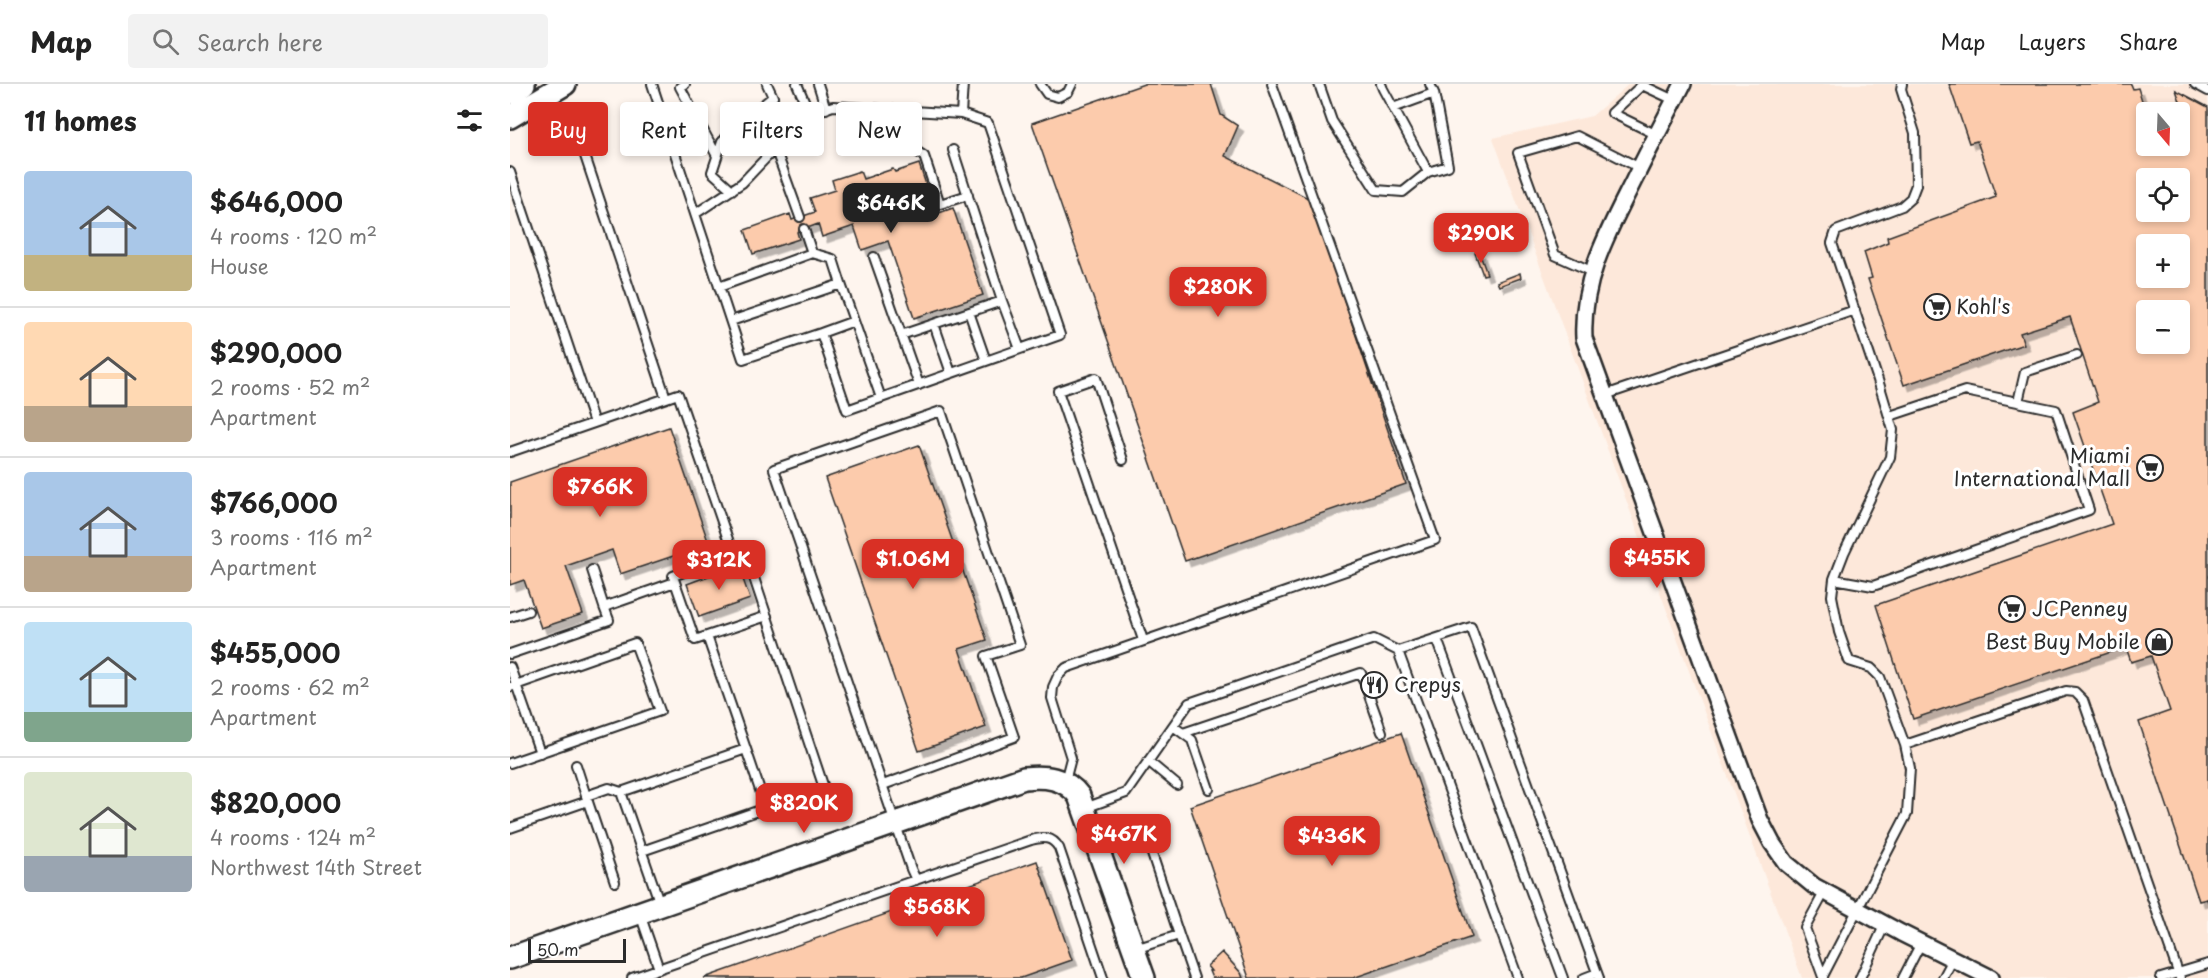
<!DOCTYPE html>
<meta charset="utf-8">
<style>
body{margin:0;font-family:"Playpen Sans",sans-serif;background:#f2f2f2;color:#222;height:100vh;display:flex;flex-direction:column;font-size:22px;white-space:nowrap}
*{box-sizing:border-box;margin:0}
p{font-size:20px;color:#767676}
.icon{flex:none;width:33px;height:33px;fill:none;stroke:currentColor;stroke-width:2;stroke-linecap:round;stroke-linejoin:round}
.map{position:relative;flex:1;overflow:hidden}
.panel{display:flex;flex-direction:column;background:#fff;width:510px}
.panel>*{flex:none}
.guide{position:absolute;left:18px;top:18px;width:570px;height:54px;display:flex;gap:12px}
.needle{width:39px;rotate:161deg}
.controls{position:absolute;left:1626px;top:18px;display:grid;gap:12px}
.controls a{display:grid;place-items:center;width:54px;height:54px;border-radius:6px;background:#fff;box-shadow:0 3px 9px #0003;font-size:30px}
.scale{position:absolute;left:18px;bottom:15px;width:98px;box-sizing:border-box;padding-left:6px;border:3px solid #2b2b2b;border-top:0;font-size:16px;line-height:21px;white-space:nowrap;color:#2b2b2b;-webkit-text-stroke:4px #fff;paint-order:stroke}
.price{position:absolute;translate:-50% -51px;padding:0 14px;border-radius:12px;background:#d93025;color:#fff;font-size:20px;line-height:39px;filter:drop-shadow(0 2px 3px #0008)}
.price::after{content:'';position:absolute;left:50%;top:36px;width:18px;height:14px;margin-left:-9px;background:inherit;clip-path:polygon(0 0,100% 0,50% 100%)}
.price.active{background:#222;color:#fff}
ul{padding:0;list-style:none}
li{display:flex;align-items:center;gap:18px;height:150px;padding:0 24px}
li+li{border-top:2px solid #e0e0e0}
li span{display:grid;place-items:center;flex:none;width:168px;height:120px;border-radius:6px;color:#555}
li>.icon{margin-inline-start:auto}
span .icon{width:72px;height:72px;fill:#fffc;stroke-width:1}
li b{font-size:26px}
h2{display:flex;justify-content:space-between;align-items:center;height:72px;padding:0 24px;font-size:26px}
.pill{padding:0 21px;border-radius:6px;background:#fff;box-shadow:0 3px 9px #0003;font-size:21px;line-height:54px}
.pill.active{background:#d93025;color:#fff}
header{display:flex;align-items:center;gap:36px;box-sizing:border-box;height:84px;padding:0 30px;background:#fff;border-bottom:2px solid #e0e0e0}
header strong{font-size:28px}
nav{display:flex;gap:33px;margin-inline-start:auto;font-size:21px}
.search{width:420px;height:54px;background:#f2f2f2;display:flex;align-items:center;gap:15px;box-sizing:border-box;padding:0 21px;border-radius:6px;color:#767676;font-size:22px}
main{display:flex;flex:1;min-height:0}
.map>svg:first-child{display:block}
</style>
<header>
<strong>Map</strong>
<div class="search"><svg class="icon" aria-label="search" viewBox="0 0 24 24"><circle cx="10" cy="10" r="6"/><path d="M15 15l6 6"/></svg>Search here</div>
<nav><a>Map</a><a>Layers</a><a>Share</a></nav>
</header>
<main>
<section class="panel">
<h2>11 homes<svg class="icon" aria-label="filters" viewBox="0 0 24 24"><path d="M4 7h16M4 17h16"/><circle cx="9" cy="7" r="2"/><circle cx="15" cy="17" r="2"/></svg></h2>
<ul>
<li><span style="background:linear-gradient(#a9c7e8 70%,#c2b280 0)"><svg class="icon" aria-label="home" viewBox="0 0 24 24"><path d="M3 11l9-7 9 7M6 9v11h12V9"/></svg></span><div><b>$646,000</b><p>4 rooms · 120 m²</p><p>House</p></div></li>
<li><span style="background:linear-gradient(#ffd9b3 70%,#b9a48a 0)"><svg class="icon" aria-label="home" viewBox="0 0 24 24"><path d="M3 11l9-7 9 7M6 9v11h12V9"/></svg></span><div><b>$290,000</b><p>2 rooms · 52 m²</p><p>Apartment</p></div></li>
<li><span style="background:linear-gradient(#a9c7e8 70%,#b9a48a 0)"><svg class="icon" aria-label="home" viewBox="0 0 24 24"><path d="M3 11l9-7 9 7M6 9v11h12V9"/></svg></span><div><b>$766,000</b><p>3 rooms · 116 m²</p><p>Apartment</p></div></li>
<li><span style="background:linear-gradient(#bfe0f5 75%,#7fa58c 0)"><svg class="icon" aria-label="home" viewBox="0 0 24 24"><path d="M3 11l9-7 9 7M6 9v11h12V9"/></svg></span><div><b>$455,000</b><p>2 rooms · 62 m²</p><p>Apartment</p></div></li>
<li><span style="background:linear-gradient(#dfe7d0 70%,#9aa5b1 0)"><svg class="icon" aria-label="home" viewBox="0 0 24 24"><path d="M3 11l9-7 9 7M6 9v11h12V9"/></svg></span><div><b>$820,000</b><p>4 rooms · 124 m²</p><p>Northwest 14th Street</p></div></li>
</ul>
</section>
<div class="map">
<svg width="1698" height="894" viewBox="0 0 1698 894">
<defs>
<filter id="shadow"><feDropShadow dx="5.5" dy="5.5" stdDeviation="0" flood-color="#0004"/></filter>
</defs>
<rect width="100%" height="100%" fill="#fef5ee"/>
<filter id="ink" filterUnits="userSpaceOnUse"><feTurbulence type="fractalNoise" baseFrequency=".0167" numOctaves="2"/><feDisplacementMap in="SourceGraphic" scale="12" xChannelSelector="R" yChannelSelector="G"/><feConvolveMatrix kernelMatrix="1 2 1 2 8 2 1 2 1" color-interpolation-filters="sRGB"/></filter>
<g filter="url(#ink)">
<path fill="#fde8da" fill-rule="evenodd" d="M1119 0H1698V894H1292L983 54 1082 32ZM1636 28H1670V62H1636ZM1636 94H1670V128H1636ZM1636 160H1670V194H1636ZM1636 226H1670V260H1636Z"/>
<path fill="#fccbac" stroke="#2b2b2b" stroke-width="1.5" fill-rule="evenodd" filter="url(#shadow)" d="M634 0H701L711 31 728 42 715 72 800 115 896 400 675 477 522 39Z
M1439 0H1621L1623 5 1628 4 1636 29V62H1670V37L1676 34 1666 6 1698 23V818L1697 815 1689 817 1629 638 1660 627 1641 572 1621 578 1616 563 1403 635 1366 521 1602 440 1563 328 1588 318 1560 233 1510 249 1514 260 1394 301 1358 195 1362 194 1354 168 1378 158 1377 153 1486 113 1467 57 1459 59ZM1636 94H1670V128H1636ZM1636 160H1670V194H1636ZM1636 226H1670V260H1636Z
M409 80 426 130 443 124 473 211 404 234 378 157 352 166 344 142 312 153 308 140 287 148 289 155 243 170 235 146 280 130 282 136 305 128 300 114 325 106 322 96 350 87 353 95 383 85 385 88Z
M969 168 977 190 973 191 965 169Z
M1010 189 1011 194 989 202 987 198Z
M159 343 199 460 110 490 102 466 56 482 73 530 31 544 14 496 0 501V398Z
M409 361 477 556 449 565 476 643 409 667 315 394Z
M228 481 240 515 189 533 177 500Z
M891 649 962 853 843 894H739L680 722Z
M527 777 562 876 511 894H194Z
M712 868 731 889 733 894H702L699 887H701L697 882Z"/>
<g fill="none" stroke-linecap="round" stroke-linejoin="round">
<defs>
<path id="lane" d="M142 0 233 275 311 249 337 326 550 251 478 39 451 30 453 0
M175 0 170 3 207 72
M287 0 300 30
M308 0 316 25
M530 0 537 10 548 13 558 8 562 0
M809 0 822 37 866 106 893 108 918 88
M871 0 873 5 918 88 938 82 924 9 883 24
M920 0 924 9
M1685 0 1698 7
M384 26 382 51 414 72 430 120 458 111
M64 39 156 314
M1147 51 1102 29 1132 1 1164 16
M265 64 290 133
M443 66 492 217
M0 88 84 339
M222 106 202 88 212 58 233 36 263 13 257 0
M185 130 232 99 297 31 323 22 451 30
M364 173 409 301
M1081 187 1045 171 1008 69 1067 52 1130 84
M331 200 371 314
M209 203 302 169 294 145
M459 228 476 277
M221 237 331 200 323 175 302 169
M424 240 441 289
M311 249 344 237
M391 251 492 217 510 265
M1095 311 1345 226
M1508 318 1515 288 1567 271
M0 368 168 310 223 470 239 479 314 704 256 724
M613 376 586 294 548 307 633 556
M82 486 94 523
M1324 495 1363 502 1579 426 1546 326 1455 307 1380 332
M165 498 163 492 223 470
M0 533 18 527
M197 552 236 665
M927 555 1053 894
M888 567 1008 894
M0 570 99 536 94 523 165 498 185 556 257 532
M0 583 30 669
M0 603 125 559 150 627 0 679
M663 642 682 656 699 705
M673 649 851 589 872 648
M1395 661 1556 607 1565 608 1573 616 1670 894
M638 677 667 701
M66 681 76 712 99 704 111 708
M555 697 561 674 542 614 543 603 548 592 556 584 925 456 762 0
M373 701 504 653 476 572 510 561 431 327 264 385 401 785 406 796
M76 712 105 798
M575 724 616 709 679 619 864 555 888 567 961 543 1089 894
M0 744 78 717
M132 767 256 724 236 665 111 708 150 820
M641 767 669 851
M130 830 149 885
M625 865 669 851 684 894
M1313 892 1397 730 1400 684 1395 661 1370 593 1361 584 1339 577 1329 548 1322 512 1324 495 1334 469 1380 373 1383 346 1368 296 1322 159 1326 147 1392 122 1401 114 1406 101 1405 49 1391 5 1392 0
M1313 893 1295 844 1315 807
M122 894 521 756C533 753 542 752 549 764L593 894
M1074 894 1087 889
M1350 894 1375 840
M1393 894 1411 859
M1433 894 1443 875
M1651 894 1698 880"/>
<path id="street" d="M1173 0C1156 33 1139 65 1123 98 1098 148 1071 196 1074 254L1250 736 1262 759 1276 779 1304 802 1391 849 1481 894"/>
<path id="secondary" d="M0 9 14 0
M0 33 55 0
M0 874 514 694C535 692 555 693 569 712L634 894"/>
</defs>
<use href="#lane" stroke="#2b2b2b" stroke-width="12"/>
<use href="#street" stroke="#2b2b2b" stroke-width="20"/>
<use href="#secondary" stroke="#2b2b2b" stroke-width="26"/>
<use href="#lane" stroke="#fff" stroke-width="8"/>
<use href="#street" stroke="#fff" stroke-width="15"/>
<use href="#secondary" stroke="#fff" stroke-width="21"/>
</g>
</g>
<defs>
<symbol id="supermarket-ring" viewBox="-11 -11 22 22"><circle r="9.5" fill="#fff" stroke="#2b2b2b" stroke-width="1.5"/><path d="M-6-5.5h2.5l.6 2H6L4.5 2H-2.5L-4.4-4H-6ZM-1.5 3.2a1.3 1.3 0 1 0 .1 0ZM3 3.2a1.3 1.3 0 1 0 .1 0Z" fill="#2b2b2b"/></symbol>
<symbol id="shop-ring" viewBox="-11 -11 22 22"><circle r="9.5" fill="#fff" stroke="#2b2b2b" stroke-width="1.5"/><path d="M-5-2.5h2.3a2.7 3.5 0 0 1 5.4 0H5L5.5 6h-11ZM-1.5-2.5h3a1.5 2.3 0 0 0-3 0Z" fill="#2b2b2b"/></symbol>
<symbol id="restaurant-ring" viewBox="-11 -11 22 22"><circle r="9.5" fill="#fff" stroke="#2b2b2b" stroke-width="1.5"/><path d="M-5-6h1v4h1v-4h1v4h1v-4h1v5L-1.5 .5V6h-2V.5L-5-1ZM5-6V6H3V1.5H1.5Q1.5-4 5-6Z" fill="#2b2b2b"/></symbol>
</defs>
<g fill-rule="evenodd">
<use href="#supermarket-ring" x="1412" y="208" width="30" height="30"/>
<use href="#supermarket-ring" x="1625" y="369" width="30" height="30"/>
<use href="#supermarket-ring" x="1487" y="510" width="30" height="30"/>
<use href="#shop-ring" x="1634" y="543" width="30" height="30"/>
<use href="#restaurant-ring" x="849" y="586" width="30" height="30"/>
</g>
<g text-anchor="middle" stroke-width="6" stroke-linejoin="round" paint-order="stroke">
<g font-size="20" fill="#2b2b2b" stroke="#fff" text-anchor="start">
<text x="1446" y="230">Kohl's</text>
<text x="1620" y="379" text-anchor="end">Miami<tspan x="1620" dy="23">International Mall</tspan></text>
<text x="1522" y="532">JCPenney</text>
<text x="1630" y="565" text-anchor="end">Best Buy Mobile</text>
<text x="884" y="608">Crepys</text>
</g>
</g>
</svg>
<div class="controls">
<a><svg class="needle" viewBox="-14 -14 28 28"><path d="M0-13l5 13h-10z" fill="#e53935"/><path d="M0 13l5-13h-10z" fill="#767676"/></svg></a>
<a><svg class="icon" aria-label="locate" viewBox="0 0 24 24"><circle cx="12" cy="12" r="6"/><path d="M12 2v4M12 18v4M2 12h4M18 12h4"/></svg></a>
<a>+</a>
<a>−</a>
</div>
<div class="scale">50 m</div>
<b class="price active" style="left:381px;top:150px">$646K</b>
<b class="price" style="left:971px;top:180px">$290K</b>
<b class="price" style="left:708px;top:234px">$280K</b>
<b class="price" style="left:90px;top:434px">$766K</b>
<b class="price" style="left:1147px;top:505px">$455K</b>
<b class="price" style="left:403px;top:506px">$1.06M</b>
<b class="price" style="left:209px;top:507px">$312K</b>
<b class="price" style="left:294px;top:750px">$820K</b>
<b class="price" style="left:614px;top:781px">$467K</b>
<b class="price" style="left:822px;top:783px">$436K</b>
<b class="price" style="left:427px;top:854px">$568K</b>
<div class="guide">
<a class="pill active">Buy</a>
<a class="pill">Rent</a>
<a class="pill">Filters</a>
<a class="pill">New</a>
</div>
</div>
</main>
